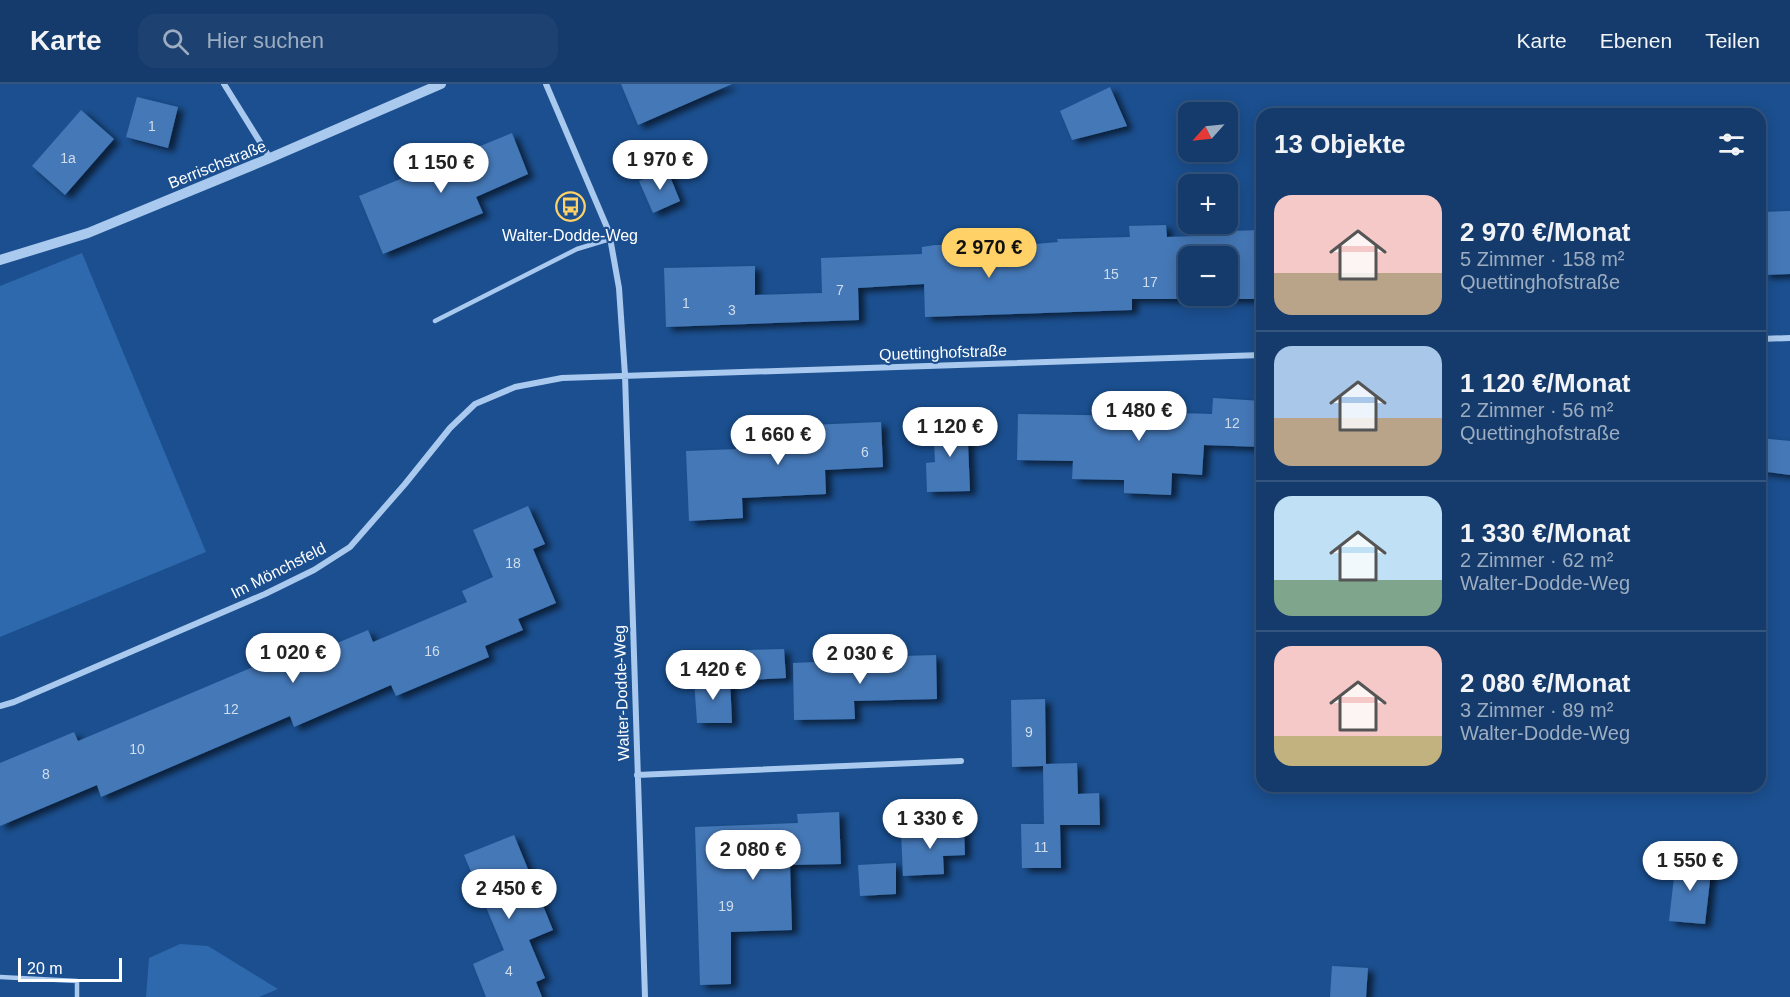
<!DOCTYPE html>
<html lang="de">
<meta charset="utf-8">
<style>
body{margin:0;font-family:Helvetica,sans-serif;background:#1d4271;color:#f1f3f6;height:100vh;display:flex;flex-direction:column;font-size:22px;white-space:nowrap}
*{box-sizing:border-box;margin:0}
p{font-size:20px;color:#9dadc1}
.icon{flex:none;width:33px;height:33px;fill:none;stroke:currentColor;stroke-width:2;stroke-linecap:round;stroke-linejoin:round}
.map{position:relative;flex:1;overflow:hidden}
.panel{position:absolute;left:1256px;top:24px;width:510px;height:684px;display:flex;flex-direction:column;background:#143b6b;border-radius:18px;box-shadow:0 3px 15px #0003,0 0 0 2px #33557e}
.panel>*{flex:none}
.needle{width:39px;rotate:243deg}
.controls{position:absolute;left:1178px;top:18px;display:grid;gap:12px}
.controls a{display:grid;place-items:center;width:60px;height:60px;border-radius:12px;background:#143b6b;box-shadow:0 3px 15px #0003,0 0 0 2px #33557e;font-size:30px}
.scale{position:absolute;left:18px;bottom:15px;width:104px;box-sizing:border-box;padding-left:6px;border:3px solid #fff;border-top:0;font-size:16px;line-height:21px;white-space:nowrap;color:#fff;-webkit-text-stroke:4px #1b4f8f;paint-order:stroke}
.price{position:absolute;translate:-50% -51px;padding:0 14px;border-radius:21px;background:#fff;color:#222;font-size:20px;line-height:39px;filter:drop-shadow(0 2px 3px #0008)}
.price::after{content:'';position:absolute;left:50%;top:36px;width:18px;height:14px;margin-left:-9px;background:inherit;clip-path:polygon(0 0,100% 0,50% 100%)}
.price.selected{background:#ffd166;color:#111}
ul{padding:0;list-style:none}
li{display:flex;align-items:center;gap:18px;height:150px;padding:0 18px}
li+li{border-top:2px solid #33557e}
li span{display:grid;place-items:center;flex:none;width:168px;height:120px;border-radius:18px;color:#555}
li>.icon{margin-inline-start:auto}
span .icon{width:72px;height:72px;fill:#fffc;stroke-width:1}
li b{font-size:26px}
h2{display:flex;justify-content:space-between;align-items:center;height:72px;padding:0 18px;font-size:26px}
header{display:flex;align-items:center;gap:36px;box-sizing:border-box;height:84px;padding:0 30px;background:#143b6b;border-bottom:2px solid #33557e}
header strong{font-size:28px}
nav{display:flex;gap:33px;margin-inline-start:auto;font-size:21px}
.search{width:420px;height:54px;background:#1d4271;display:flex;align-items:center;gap:15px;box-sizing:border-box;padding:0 21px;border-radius:18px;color:#9dadc1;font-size:22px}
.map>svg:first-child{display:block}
</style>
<header>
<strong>Karte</strong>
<div class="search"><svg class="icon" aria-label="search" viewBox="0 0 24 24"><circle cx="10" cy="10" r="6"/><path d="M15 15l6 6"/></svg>Hier suchen</div>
<nav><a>Karte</a><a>Ebenen</a><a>Teilen</a></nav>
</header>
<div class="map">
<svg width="1790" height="913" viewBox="0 0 1790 913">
<defs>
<filter id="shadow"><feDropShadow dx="6" dy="4" stdDeviation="3" flood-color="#0009"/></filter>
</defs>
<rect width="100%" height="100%" fill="#1b4f8f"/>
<path fill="#2e69ad" d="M82 169 206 468 0 553V202Z
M180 860 208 862 278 905 259 913H146L149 874Z"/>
<path fill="#4478b7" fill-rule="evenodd" filter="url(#shadow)" d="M621 0H732L638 41Z
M1110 3 1127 42 1072 56 1060 27Z
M137 13 178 23 168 64 126 53Z
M81 26 114 55 65 111 32 82Z
M512 49 528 90 476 113 483 129 383 170 359 112Z
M667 85 680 117 653 129 639 97Z
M1790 127V190L1764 191 1762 128Z
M1166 141 1167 153 1228 151V147L1262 146V215H1132V226L925 233 924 200 858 204 859 236 666 243 664 184 755 182V211L822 209 821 174 922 170V163L935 161H1024L1058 158 1057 155 1130 153 1129 142ZM1188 172H1227V212H1188Z
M1213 314 1262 317V363L1204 361 1202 391 1172 389 1171 411 1124 409V396L1072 395 1073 377 1017 376 1018 330 1141 332V328L1212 330Z
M967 335 970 407 927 408 926 379 935 378 933 336Z
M881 338 883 383 825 386 826 410 742 414 743 434 689 437 686 367 765 364 764 343Z
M1760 354 1790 357V391L1760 387Z
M528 422 545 460 533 465 556 519 518 535 523 546 485 562 489 573 396 612 391 601 294 643 290 632 101 713 97 701 0 742V679L74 648 78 657 267 577 271 587 368 546 373 558 467 518 462 507 493 493 473 446Z
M784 565 786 594 749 596 748 566Z
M936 571 937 615 854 617 855 635 794 636 793 579 814 578 817 580 872 579V573Z
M730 594 732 639H697L694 596Z
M1045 615 1046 680 1077 679 1078 710 1099 709 1100 741H1060L1061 784H1022L1021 740H1044L1043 682 1012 683 1011 616Z
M839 728 841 780 790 781 792 846 731 848V900L700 901 695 743 798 739 797 730Z
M964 745 965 771 943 772 944 790 903 792 901 748Z
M514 751 553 846 529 856 545 894 536 898 542 913H486L473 880 504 866 464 771Z
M1676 775 1712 779 1705 840 1669 837Z
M896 779V810L860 812 858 781Z
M1332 882 1368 884 1366 913H1330Z"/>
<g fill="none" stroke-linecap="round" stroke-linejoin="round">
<path stroke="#a9c9ee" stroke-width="4.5" d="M435 237 577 165 610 155
M0 893 77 897V913"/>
<path stroke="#a9c9ee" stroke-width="6" d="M224 0 270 74
M546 0 609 148 619 204 625 291 645 913
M1760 255 1790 254
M0 622 14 618 265 510 314 486 350 463 405 400 450 344 475 320 515 303 562 294 1262 271
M637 691 961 677"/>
<path stroke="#a9c9ee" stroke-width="10" d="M0 176 88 149 270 74 441 0"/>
</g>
<defs>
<symbol id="bus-ring" viewBox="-11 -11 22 22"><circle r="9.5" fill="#1b4f8f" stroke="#ffd166" stroke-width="1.5"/><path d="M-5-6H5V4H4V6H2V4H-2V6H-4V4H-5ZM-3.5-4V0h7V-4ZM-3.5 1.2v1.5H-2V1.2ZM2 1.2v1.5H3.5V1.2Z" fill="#ffd166"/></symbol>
</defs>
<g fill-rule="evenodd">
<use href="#bus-ring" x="554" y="106" width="33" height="33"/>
</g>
<g text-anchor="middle" stroke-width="4.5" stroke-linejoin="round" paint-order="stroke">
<g font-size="14" fill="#d0dded">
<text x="152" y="47">1</text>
<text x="68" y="79">1a</text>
<text x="1111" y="195">15</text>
<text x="1150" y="203">17</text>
<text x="840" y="211">7</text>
<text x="686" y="224">1</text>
<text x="732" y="231">3</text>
<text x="1232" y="344">12</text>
<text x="865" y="373">6</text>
<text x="513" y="484">18</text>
<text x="432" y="572">16</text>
<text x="231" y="630">12</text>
<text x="1029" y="653">9</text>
<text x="137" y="670">10</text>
<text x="46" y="695">8</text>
<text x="1041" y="768">11</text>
<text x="726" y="827">19</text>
<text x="509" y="892">4</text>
</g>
<g font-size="16" fill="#fff" stroke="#1b4f8f">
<text transform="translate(217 80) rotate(-22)" y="6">Berrischstraße</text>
<text transform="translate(943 268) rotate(-2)" y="6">Quettinghofstraße</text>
<text transform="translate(278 486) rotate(-27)" y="6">Im Mönchsfeld</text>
<text transform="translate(621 609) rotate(-92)" y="6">Walter-Dodde-Weg</text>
</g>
<g font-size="16" fill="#fff" stroke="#1b4f8f">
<text x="570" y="157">Walter-Dodde-Weg</text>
</g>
</g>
</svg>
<div class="controls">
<a><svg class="needle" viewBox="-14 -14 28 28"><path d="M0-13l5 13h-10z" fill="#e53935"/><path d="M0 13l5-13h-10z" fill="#9dadc1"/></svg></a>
<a>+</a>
<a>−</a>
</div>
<div class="scale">20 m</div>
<b class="price" style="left:660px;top:107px">1 970 €</b>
<b class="price" style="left:441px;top:110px">1 150 €</b>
<b class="price selected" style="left:989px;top:195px">2 970 €</b>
<b class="price" style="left:1139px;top:358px">1 480 €</b>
<b class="price" style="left:950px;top:374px">1 120 €</b>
<b class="price" style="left:778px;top:382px">1 660 €</b>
<b class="price" style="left:293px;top:600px">1 020 €</b>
<b class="price" style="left:860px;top:601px">2 030 €</b>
<b class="price" style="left:713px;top:617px">1 420 €</b>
<b class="price" style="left:930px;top:766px">1 330 €</b>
<b class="price" style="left:753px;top:797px">2 080 €</b>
<b class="price" style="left:1690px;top:808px">1 550 €</b>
<b class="price" style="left:509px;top:836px">2 450 €</b>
<section class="panel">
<h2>13 Objekte<svg class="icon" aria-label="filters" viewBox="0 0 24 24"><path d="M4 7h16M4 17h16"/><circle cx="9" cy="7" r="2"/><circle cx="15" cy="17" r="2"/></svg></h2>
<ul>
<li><span style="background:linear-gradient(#f6c9c9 65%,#b9a48a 0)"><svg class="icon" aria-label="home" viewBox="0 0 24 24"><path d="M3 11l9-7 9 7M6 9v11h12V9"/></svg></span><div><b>2 970 €/Monat</b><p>5 Zimmer · 158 m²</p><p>Quettinghofstraße</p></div></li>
<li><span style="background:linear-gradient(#a9c7e8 60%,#b9a48a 0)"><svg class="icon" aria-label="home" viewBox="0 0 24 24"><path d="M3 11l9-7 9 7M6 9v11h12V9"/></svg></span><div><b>1 120 €/Monat</b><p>2 Zimmer · 56 m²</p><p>Quettinghofstraße</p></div></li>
<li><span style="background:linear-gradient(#bfe0f5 70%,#7fa58c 0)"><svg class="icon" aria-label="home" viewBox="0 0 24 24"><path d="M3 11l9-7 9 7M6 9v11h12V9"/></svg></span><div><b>1 330 €/Monat</b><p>2 Zimmer · 62 m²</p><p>Walter-Dodde-Weg</p></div></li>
<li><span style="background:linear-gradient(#f6c9c9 75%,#c2b280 0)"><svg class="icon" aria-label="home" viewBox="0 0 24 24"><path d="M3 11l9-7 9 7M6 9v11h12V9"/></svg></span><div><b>2 080 €/Monat</b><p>3 Zimmer · 89 m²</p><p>Walter-Dodde-Weg</p></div></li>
</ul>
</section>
</div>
